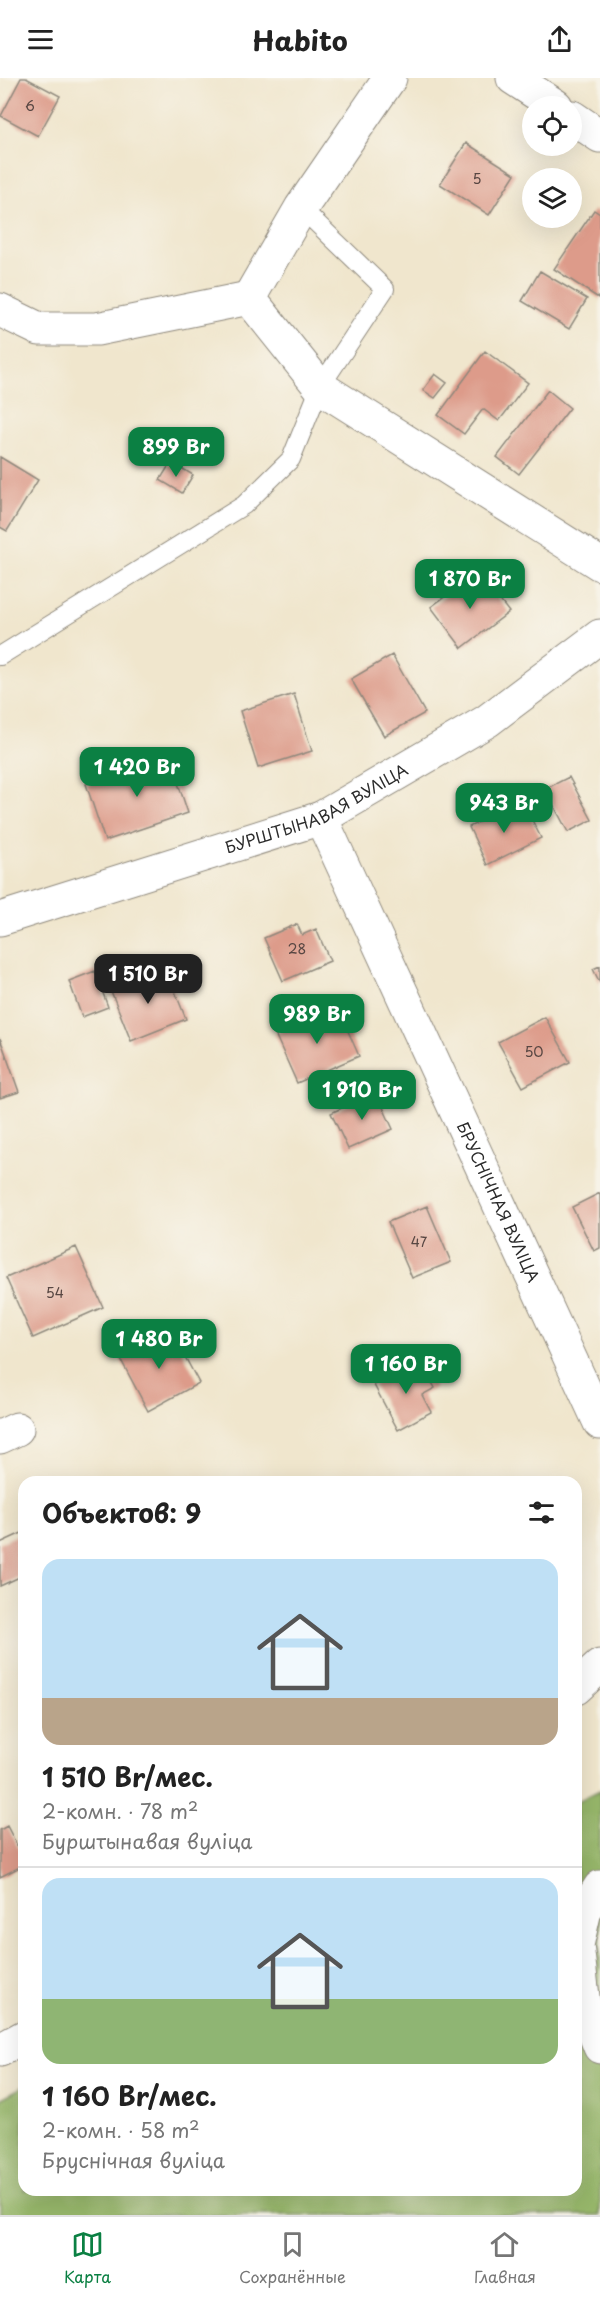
<!DOCTYPE html>
<html lang="ru">
<meta charset="utf-8">
<style>
body{margin:0;font-family:"Playpen Sans",sans-serif;background:#f2f2f2;color:#222;height:100vh;display:flex;flex-direction:column;font-size:22px;white-space:nowrap}
*{box-sizing:border-box;margin:0}
p{font-size:20px;color:#767676}
.icon{flex:none;width:33px;height:33px;fill:none;stroke:currentColor;stroke-width:2;stroke-linecap:round;stroke-linejoin:round}
.map{position:relative;flex:1;overflow:hidden}
.drawer{position:absolute;left:18px;top:1398px;width:564px;height:720px;display:flex;flex-direction:column;background:#fff;border-radius:18px;box-shadow:0 6px 24px #0002}
.drawer>*{flex:none}
.buttons{position:absolute;left:522px;top:18px;display:grid;gap:12px}
.buttons a{display:grid;place-items:center;width:60px;height:60px;border-radius:50%;background:#fff;box-shadow:0 6px 24px #0002;font-size:30px}
.price{position:absolute;translate:-50% -51px;padding:0 14px;border-radius:12px;background:#0b8043;color:#fff;font-size:20px;line-height:39px;filter:drop-shadow(0 2px 3px #0008)}
.price::after{content:'';position:absolute;left:50%;top:36px;width:18px;height:14px;margin-left:-9px;background:inherit;clip-path:polygon(0 0,100% 0,50% 100%)}
.price.selected{background:#222;color:#fff}
ul{padding:0;list-style:none}
li{display:grid;align-content:center;gap:12px;height:318px;padding:0 24px}
li+li{border-top:2px solid #e0e0e0}
li span{display:grid;place-items:center;height:186px;border-radius:18px;color:#555}
li>.icon{margin-inline-start:auto}
span .icon{width:108px;height:108px;fill:#fffc;stroke-width:1}
li b{font-size:26px}
h2{display:flex;justify-content:space-between;align-items:center;height:72px;padding:0 24px;font-size:26px}
header{display:flex;justify-content:space-between;align-items:center;height:78px;padding:0 24px;background:#fff;font-size:27px;font-weight:700}
.menu{display:flex;justify-content:space-around;align-items:center;height:84px;border-top:2px solid #e0e0e0;background:#fff;font-size:16px;color:#767676}
.menu a{display:grid;justify-items:center;gap:3px}
.menu .selected{color:#0b8043}
.map>svg:first-child{display:block}
</style>
<header><svg class="icon" aria-label="menu" viewBox="0 0 24 24"><path d="M4 6h16M4 12h16M4 18h16"/></svg>Habito<svg class="icon" aria-label="share" viewBox="0 0 24 24"><path d="M12 15V3M7 8l5-5 5 5M5 13v7h14v-7"/></svg></header>
<div class="map">
<svg width="600" height="2137" viewBox="0 0 600 2137">
<rect width="100%" height="100%" fill="#f7f3e8"/>
<filter id="ink" filterUnits="userSpaceOnUse"><feTurbulence type="fractalNoise" baseFrequency=".0167" numOctaves="2"/><feDisplacementMap in="SourceGraphic" scale="12" xChannelSelector="R" yChannelSelector="G"/><feConvolveMatrix kernelMatrix="1 2 1 2 8 2 1 2 1" color-interpolation-filters="sRGB"/></filter>
<filter id="wash" filterUnits="userSpaceOnUse"><feTurbulence type="fractalNoise" baseFrequency=".008" numOctaves="4" result="noise"/><feDisplacementMap in="SourceGraphic" scale="24" xChannelSelector="R" yChannelSelector="G"/><feGaussianBlur stdDeviation="1.35" result="paint"/><feColorMatrix in="noise" values="0 0 0 0 0 0 0 0 0 0 0 0 0 0 0 0 0 1.4 0 .05"/><feComposite in="paint" operator="in"/></filter>
<g filter="url(#wash)">
<rect width="100%" height="100%" fill="#f0e6cd"/>
<path fill="#96b66a" stroke="#60704a" stroke-width="1.5" d="M600 1712V2137H0V2021L24 2008V2112H576V1724Z"/>
<g id="blocks">
<path fill="#dd9b8a" d="M21 0H26L60 18 38 58 1 38Z
M466 65 515 96 489 137 440 106Z
M594 132 600 136V221L554 191Z
M540 193 587 221 569 251 522 223Z
M485 273 528 305 499 343 483 331 464 356 438 337Z
M435 296 447 305 435 320 423 312Z
M548 312 570 330 519 396 497 379Z
M0 379 38 402 7 453 0 449Z
M171 384 193 397 182 415 160 402Z
M478 494 509 534 462 570 431 529Z
M392 577 425 635 384 658 351 601Z
M294 616 312 673 258 690 240 633Z
M169 678 188 735 105 763 86 706Z
M569 699 592 742 568 754 545 711Z
M507 730 511 738 526 730 541 760 487 787 469 749Z
M297 846 302 857 316 851 330 883 283 903 264 860Z
M600 888V905L593 891Z
M166 891 186 941 131 963 111 913Z
M95 893 108 929 82 939 69 903Z
M337 928 359 978 297 1005 275 956Z
M545 939 570 984 523 1009 498 964Z
M0 960 19 1014 0 1020Z
M376 1014 393 1051 348 1071 331 1035Z
M600 1115V1170L594 1173 572 1129Z
M427 1128 451 1184 412 1200 388 1144Z
M76 1169 103 1229 33 1260 6 1200Z
M170 1251 199 1305 148 1333 119 1278Z
M420 1283 435 1310 422 1317 431 1334 398 1352 374 1307Z
M24 1454V1497L0 1508V1465Z
M7 1748 24 1781V1787L0 1799V1752Z"/>
</g>
</g>
<g filter="url(#ink)">
<use href="#blocks" fill-opacity="0" stroke="#8e887c" stroke-width="1.5"/>
<g fill="none" stroke-linecap="round" stroke-linejoin="round">
<defs>
<path id="lane" d="M0 578 244 427 291 381 320 309 385 211 301 130"/>
<g id="street">
<path d="M390 0 301 130 249 220 320 309 600 486"/>
<path d="M513 0 556 28"/>
<path d="M572 39 600 58"/>
<path d="M0 232 39 251H97L249 220"/>
<path id="s1" d="M321 740 600 1345"/>
<path id="s2" d="M0 841 321 740 487 643 600 558"/>
<path d="M0 1359 17 1351"/>
<path d="M576 1610 600 1588"/>
<path d="M600 1809 585 1832 577 1867 584 1928 600 1969"/>
<path d="M0 1972 24 1959"/>
</g>
</defs>
<use href="#lane" stroke="#8e887c" stroke-width="20"/>
<use href="#street" stroke="#8e887c" stroke-width="35"/>
<use href="#lane" stroke="#fff" stroke-width="18"/>
<use href="#street" stroke="#fff" stroke-width="33"/>
</g>
</g>
<g text-anchor="middle" stroke-width="4.5" stroke-linejoin="round" paint-order="stroke">
<g font-size="14" fill="#584743">
<text x="30" y="33">6</text>
<text x="477" y="106">5</text>
<text x="297" y="876">28</text>
<text x="534" y="979">50</text>
<text x="419" y="1169">47</text>
<text x="55" y="1220">54</text>
</g>
<g font-size="16" fill="#2b2b2b" stroke="#f7f3e8">
<text dy="6" stroke="none"><textPath href="#s2" startOffset="336">БУРШТЫНАВАЯ ВУЛІЦА</textPath></text>
<text dy="6" stroke="none"><textPath href="#s1" startOffset="423">БРУСНІЧНАЯ ВУЛІЦА</textPath></text>
</g>
</g>
</svg>
<div class="buttons">
<a><svg class="icon" aria-label="locate" viewBox="0 0 24 24"><circle cx="12" cy="12" r="6"/><path d="M12 2v4M12 18v4M2 12h4M18 12h4"/></svg></a>
<a><svg class="icon" aria-label="layers" viewBox="0 0 24 24"><path d="M12 4l9 5-9 5-9-5zM3 14l9 5 9-5"/></svg></a>
</div>
<b class="price" style="left:176px;top:400px">899 Br</b>
<b class="price" style="left:470px;top:532px">1 870 Br</b>
<b class="price" style="left:137px;top:720px">1 420 Br</b>
<b class="price" style="left:504px;top:756px">943 Br</b>
<b class="price selected" style="left:148px;top:927px">1 510 Br</b>
<b class="price" style="left:317px;top:967px">989 Br</b>
<b class="price" style="left:362px;top:1043px">1 910 Br</b>
<b class="price" style="left:159px;top:1292px">1 480 Br</b>
<b class="price" style="left:406px;top:1317px">1 160 Br</b>
<section class="drawer">
<h2>Объектов: 9<svg class="icon" aria-label="filters" viewBox="0 0 24 24"><path d="M4 7h16M4 17h16"/><circle cx="9" cy="7" r="2"/><circle cx="15" cy="17" r="2"/></svg></h2>
<ul>
<li><span style="background:linear-gradient(#bfe0f5 75%,#b9a48a 0)"><svg class="icon" aria-label="home" viewBox="0 0 24 24"><path d="M3 11l9-7 9 7M6 9v11h12V9"/></svg></span><div><b>1 510 Br/мес.</b><p>2-комн. · 78 m²</p><p>Бурштынавая вуліца</p></div></li>
<li><span style="background:linear-gradient(#bfe0f5 65%,#8fb573 0)"><svg class="icon" aria-label="home" viewBox="0 0 24 24"><path d="M3 11l9-7 9 7M6 9v11h12V9"/></svg></span><div><b>1 160 Br/мес.</b><p>2-комн. · 58 m²</p><p>Бруснічная вуліца</p></div></li>
</ul>
</section>
</div>
<nav class="menu">
<a class="selected"><svg class="icon" aria-label="map" viewBox="0 0 24 24"><path d="M3 6l6-2 6 2 6-2v14l-6 2-6-2-6 2zM9 4v14M15 6v14"/></svg>Карта</a>
<a><svg class="icon" aria-label="saved" viewBox="0 0 24 24"><path d="M7 4h10v16l-5-4-5 4z"/></svg>Сохранённые</a>
<a><svg class="icon" aria-label="home" viewBox="0 0 24 24"><path d="M3 11l9-7 9 7M6 9v11h12V9"/></svg>Главная</a>
</nav>
